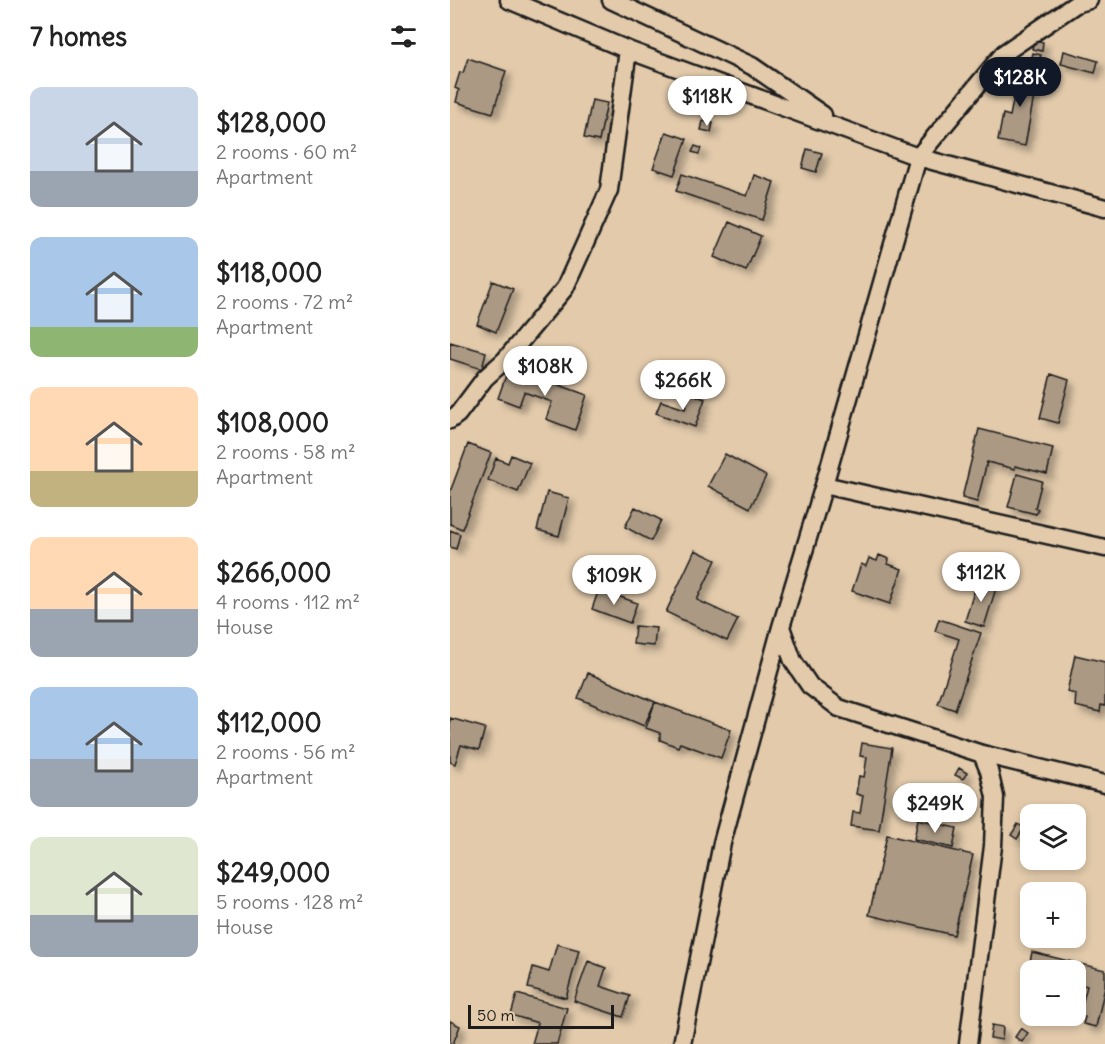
<!DOCTYPE html>
<meta charset="utf-8">
<style>
body{margin:0;font-family:Delius,sans-serif;background:#f6f6f6;color:#222;height:100vh;display:flex;flex-direction:column;font-size:22px;white-space:nowrap}
*{box-sizing:border-box;margin:0}
p{font-size:20px;color:#767676}
.icon{flex:none;width:33px;height:33px;fill:none;stroke:currentColor;stroke-width:2;stroke-linecap:round;stroke-linejoin:round}
.map{position:relative;flex:1;overflow:hidden}
.details{display:flex;flex-direction:column;background:#fff;width:450px}
.details>*{flex:none}
.fabs{position:absolute;left:570px;top:804px;display:grid;gap:12px}
.fabs a{display:grid;place-items:center;width:66px;height:66px;border-radius:12px;background:#fff;box-shadow:0 3px 9px #0003;font-size:30px}
.scale{position:absolute;left:18px;bottom:15px;width:146px;box-sizing:border-box;padding-left:6px;border:3px solid #1c1c1c;border-top:0;font-size:16px;line-height:21px;white-space:nowrap;color:#1c1c1c;-webkit-text-stroke:4px #e2caab;paint-order:stroke}
.price{position:absolute;translate:-50% -51px;padding:0 14px;border-radius:21px;background:#fff;color:#222;font-size:20px;line-height:39px;filter:drop-shadow(0 2px 3px #0008)}
.price::after{content:'';position:absolute;left:50%;top:36px;width:18px;height:14px;margin-left:-9px;background:inherit;clip-path:polygon(0 0,100% 0,50% 100%)}
.price.active{background:#111827;color:#fff}
ul{padding:0;list-style:none}
li{display:flex;align-items:center;gap:18px;height:150px;padding:0 30px}
li span{display:grid;place-items:center;flex:none;width:168px;height:120px;border-radius:12px;color:#555}
li>.icon{margin-inline-start:auto}
span .icon{width:72px;height:72px;fill:#fffc;stroke-width:1}
li b{font-size:26px}
h2{display:flex;justify-content:space-between;align-items:center;height:72px;padding:0 30px;font-size:26px}
main{display:flex;flex:1;min-height:0}
.map>svg:first-child{display:block}
</style>
<main>
<section class="details">
<h2>7 homes<svg class="icon" aria-label="filters" viewBox="0 0 24 24"><path d="M4 7h16M4 17h16"/><circle cx="9" cy="7" r="2"/><circle cx="15" cy="17" r="2"/></svg></h2>
<ul>
<li><span style="background:linear-gradient(#c9d6e8 70%,#9aa5b1 0)"><svg class="icon" aria-label="home" viewBox="0 0 24 24"><path d="M3 11l9-7 9 7M6 9v11h12V9"/></svg></span><div><b>$128,000</b><p>2 rooms · 60 m²</p><p>Apartment</p></div></li>
<li><span style="background:linear-gradient(#a9c7e8 75%,#8fb573 0)"><svg class="icon" aria-label="home" viewBox="0 0 24 24"><path d="M3 11l9-7 9 7M6 9v11h12V9"/></svg></span><div><b>$118,000</b><p>2 rooms · 72 m²</p><p>Apartment</p></div></li>
<li><span style="background:linear-gradient(#ffd9b3 70%,#c2b280 0)"><svg class="icon" aria-label="home" viewBox="0 0 24 24"><path d="M3 11l9-7 9 7M6 9v11h12V9"/></svg></span><div><b>$108,000</b><p>2 rooms · 58 m²</p><p>Apartment</p></div></li>
<li><span style="background:linear-gradient(#ffd9b3 60%,#9aa5b1 0)"><svg class="icon" aria-label="home" viewBox="0 0 24 24"><path d="M3 11l9-7 9 7M6 9v11h12V9"/></svg></span><div><b>$266,000</b><p>4 rooms · 112 m²</p><p>House</p></div></li>
<li><span style="background:linear-gradient(#a9c7e8 60%,#9aa5b1 0)"><svg class="icon" aria-label="home" viewBox="0 0 24 24"><path d="M3 11l9-7 9 7M6 9v11h12V9"/></svg></span><div><b>$112,000</b><p>2 rooms · 56 m²</p><p>Apartment</p></div></li>
<li><span style="background:linear-gradient(#dfe7d0 65%,#9aa5b1 0)"><svg class="icon" aria-label="home" viewBox="0 0 24 24"><path d="M3 11l9-7 9 7M6 9v11h12V9"/></svg></span><div><b>$249,000</b><p>5 rooms · 128 m²</p><p>House</p></div></li>
</ul>
</section>
<div class="map">
<svg width="655" height="1044" viewBox="0 0 655 1044">
<defs>
<filter id="shadow"><feDropShadow dx="5.5" dy="5.5" stdDeviation="3" flood-color="#0004"/></filter>
</defs>
<rect width="100%" height="100%" fill="#e2caab"/>
<filter id="ink" filterUnits="userSpaceOnUse"><feTurbulence type="fractalNoise" baseFrequency=".0167" numOctaves="2"/><feDisplacementMap in="SourceGraphic" scale="12" xChannelSelector="R" yChannelSelector="G"/><feConvolveMatrix kernelMatrix="1 2 1 2 8 2 1 2 1" color-interpolation-filters="sRGB"/></filter>
<g filter="url(#ink)">
<path fill="#ab9983" stroke="#1c1c1c" stroke-width="1.5" filter="url(#shadow)" d="M584 40 593 42 592 51 582 49Z
M614 51 648 61 645 73 611 64Z
M583 53 591 55 589 64 581 62Z
M18 58 56 71 43 113 6 102 9 90 5 88 10 72 13 73Z
M570 65 589 68 575 146 548 141 553 114 560 116Z
M142 100 157 103 149 141 134 138Z
M253 121 263 123 261 132 251 130Z
M216 132 237 139 224 175 203 168Z
M245 146 251 148 249 154 242 152Z
M357 149 372 153 366 172 352 168Z
M232 174 297 196 304 175 324 182 312 220 226 191Z
M279 222 311 236 296 271 264 257Z
M43 281 63 289 46 332 27 324Z
M0 342 36 352 32 369 0 359Z
M59 367 137 395 125 430 96 419 102 402 74 392 69 406 48 398Z
M601 374 619 380 608 423 590 418Z
M240 393 255 399 245 427 206 413 211 401 235 409Z
M529 429 603 448 597 474 565 466V469L537 462 527 502 512 498Z
M18 444 41 453 12 529 0 524V492Z
M275 454 316 476 300 508 258 486Z
M61 455 80 463 68 492 38 480 46 458 58 463Z
M567 474 592 481 585 508 588 509 586 514 558 507Z
M97 492 119 498 109 536 87 530Z
M185 507 211 520 201 541 175 527Z
M0 530 10 534 6 549 0 547Z
M245 550 266 560 247 600 288 619 277 641 216 612Z
M429 555 439 559 438 564 452 569 440 604 402 591 411 564 416 566 419 558 427 561Z
M528 579 547 585 534 627 515 621Z
M149 589 187 603 180 623 142 609Z
M489 619 531 633 505 710 488 704 509 639 485 631Z
M185 626 206 628 204 646 183 644Z
M625 655 655 662V706L651 705 650 712 625 706 626 694 617 692Z
M138 673 205 702 194 726 128 698Z
M205 702 281 730 271 758 230 743 228 747 210 740V733L196 728Z
M0 718 35 728 29 750 11 745 5 764 0 762Z
M412 743 442 748 429 830 401 826 403 812 410 813 413 796 406 794 409 776 414 777 417 757 410 756Z
M509 768 517 773 513 779 505 775Z
M468 819 507 828 503 848 464 839Z
M568 824 574 828 567 839 561 835Z
M437 835 523 855 504 935 419 915Z
M107 944 129 950 116 998 78 988 83 967 99 972Z
M582 952 655 970V987L646 1027 633 1024 635 1017 629 1016 637 986 626 983V970L578 971Z
M138 961 156 968 150 986 180 996 173 1017 124 1001Z
M67 994 117 1008 107 1044H82L88 1023 61 1015Z
M0 1021 10 1026 3 1044H0Z
M542 1025 553 1027 552 1040 540 1038Z
M571 1028 578 1033 572 1042 565 1037Z"/>
<g fill="none" stroke-linecap="round" stroke-linejoin="round">
<defs>
<path id="minor" d="M59 0 178 50 468 157 655 208
M161 0 302 66 373 115
M0 420 8 414 35 378 55 360 115 288 159 190 178 50
M374 485 655 548
M331 627 343 661 360 686 389 708 532 754 655 784
M232 1044 272 843 331 627 374 485 468 157 554 53 626 4 639 0
M518 1044 543 846 545 797 539 771 532 754"/>
</defs>
<use href="#minor" stroke="#1c1c1c" stroke-width="21"/>
<use href="#minor" stroke="#e2caab" stroke-width="16"/>
</g>
</g>
</svg>
<div class="fabs">
<a><svg class="icon" aria-label="layers" viewBox="0 0 24 24"><path d="M12 4l9 5-9 5-9-5zM3 14l9 5 9-5"/></svg></a>
<a>+</a>
<a>−</a>
</div>
<div class="scale">50 m</div>
<b class="price active" style="left:570px;top:108px">$128K</b>
<b class="price" style="left:257px;top:127px">$118K</b>
<b class="price" style="left:95px;top:397px">$108K</b>
<b class="price" style="left:233px;top:411px">$266K</b>
<b class="price" style="left:531px;top:603px">$112K</b>
<b class="price" style="left:164px;top:606px">$109K</b>
<b class="price" style="left:485px;top:834px">$249K</b>
</div>
</main>
